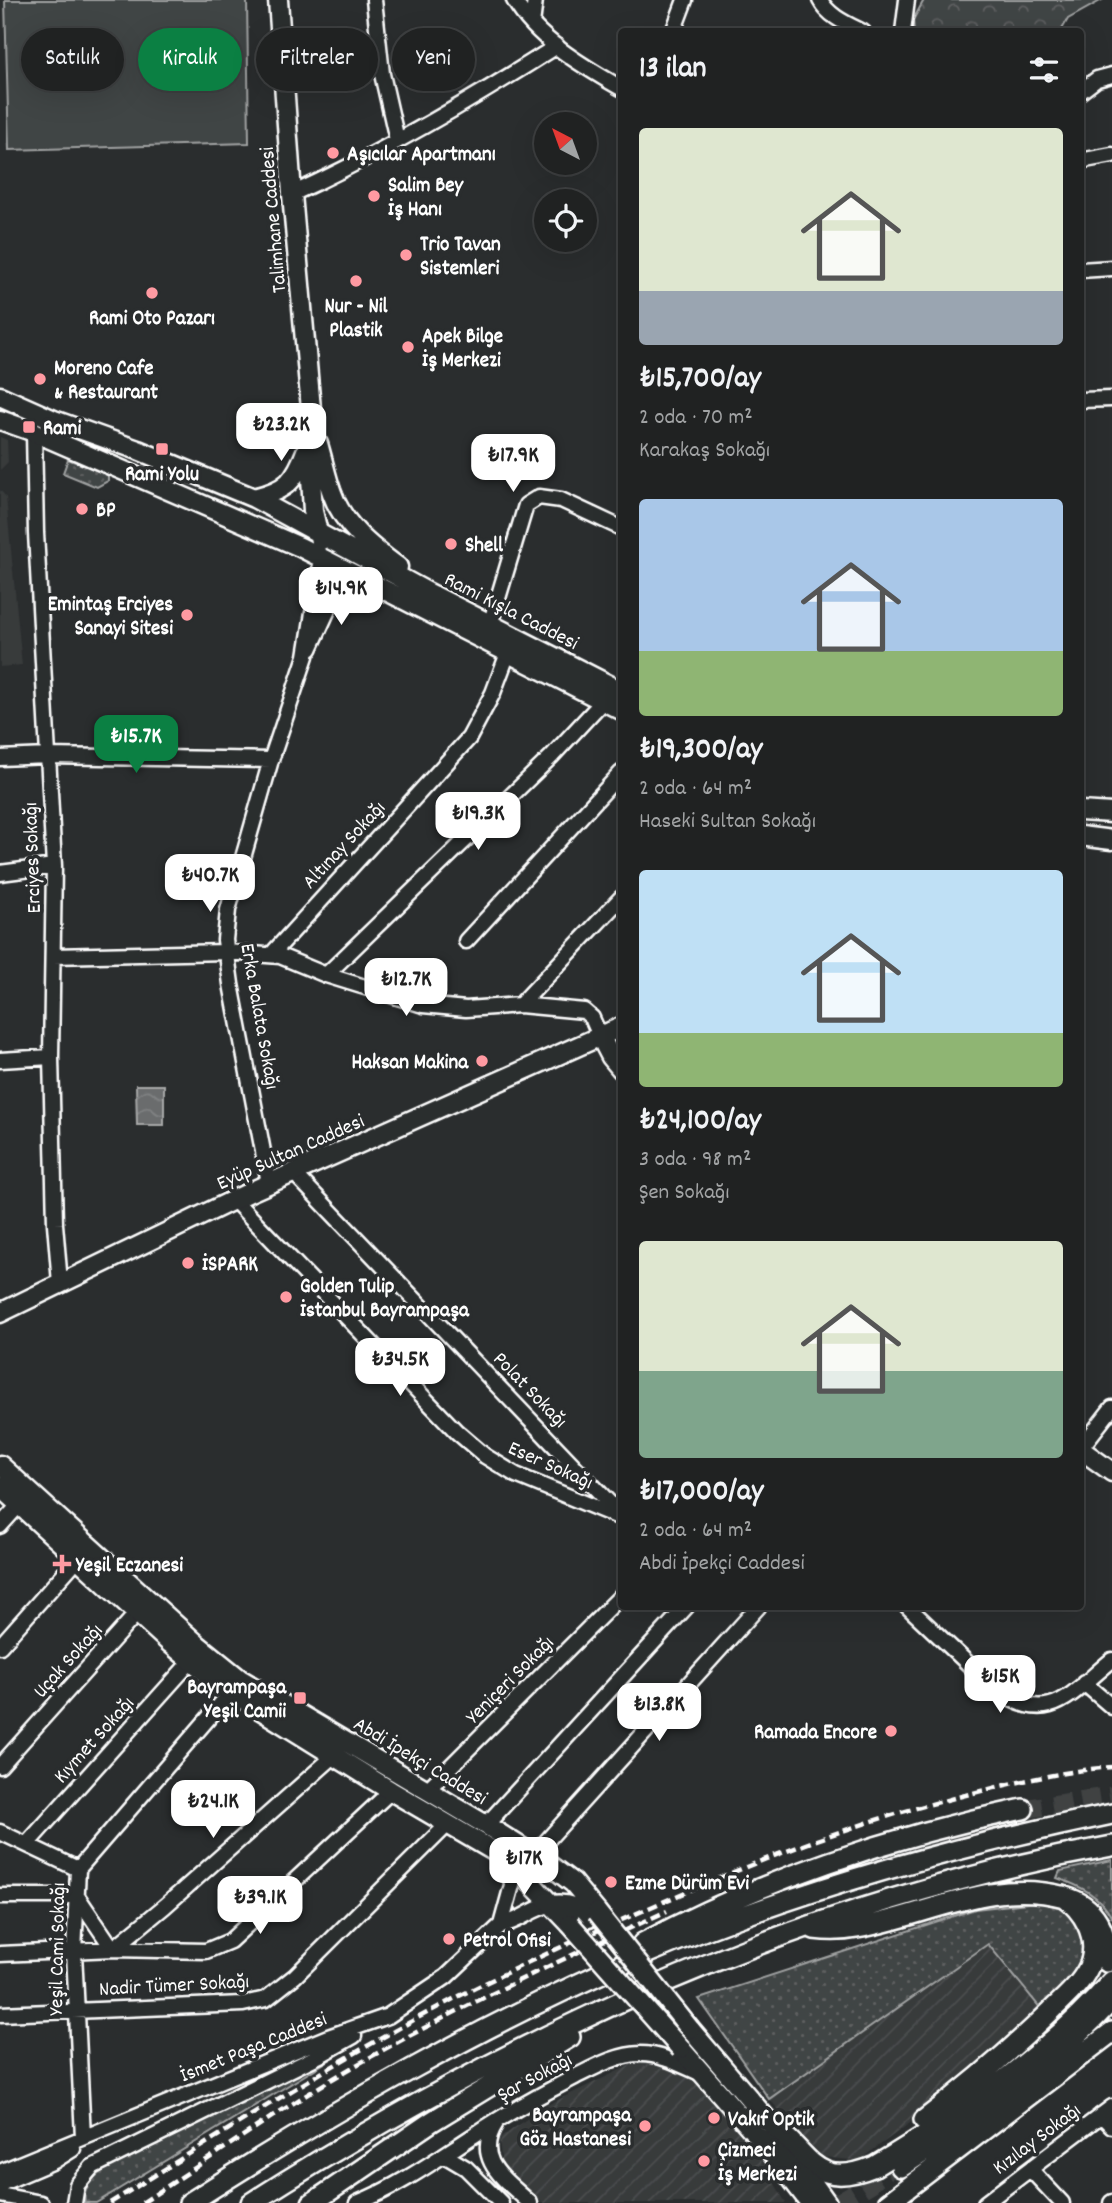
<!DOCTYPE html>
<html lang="tr">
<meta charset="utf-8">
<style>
body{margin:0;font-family:Dekko,sans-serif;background:#2d2f2f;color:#f1f3f6;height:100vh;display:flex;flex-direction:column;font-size:26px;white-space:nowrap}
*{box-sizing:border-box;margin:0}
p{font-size:23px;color:#a2a4a5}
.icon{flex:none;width:38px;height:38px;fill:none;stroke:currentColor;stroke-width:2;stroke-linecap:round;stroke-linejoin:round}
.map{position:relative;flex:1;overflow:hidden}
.panel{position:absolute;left:618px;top:28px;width:466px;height:1582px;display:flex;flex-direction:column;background:#202222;border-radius:7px;box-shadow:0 7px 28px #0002,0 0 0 2px #3d3f40}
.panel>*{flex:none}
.top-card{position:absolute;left:21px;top:28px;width:492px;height:63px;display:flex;gap:14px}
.needle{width:46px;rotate:319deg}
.controls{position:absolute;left:534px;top:112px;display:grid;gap:14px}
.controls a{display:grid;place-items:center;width:63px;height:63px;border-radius:50%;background:#202222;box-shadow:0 7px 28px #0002,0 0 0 2px #3d3f40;font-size:35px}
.price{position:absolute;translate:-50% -60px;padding:0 16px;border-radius:14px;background:#fff;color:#222;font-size:23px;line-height:46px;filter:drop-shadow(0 2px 4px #0008)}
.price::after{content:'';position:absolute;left:50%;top:42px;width:21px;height:16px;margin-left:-10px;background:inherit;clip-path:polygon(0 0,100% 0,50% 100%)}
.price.on{background:#0b8043;color:#fff}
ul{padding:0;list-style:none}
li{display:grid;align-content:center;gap:14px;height:371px;padding:0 21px}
li span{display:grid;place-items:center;height:217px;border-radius:7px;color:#555}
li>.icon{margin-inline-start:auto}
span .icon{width:126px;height:126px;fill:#fffc;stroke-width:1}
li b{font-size:30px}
h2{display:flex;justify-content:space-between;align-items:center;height:84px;padding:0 21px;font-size:30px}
.tag{padding:0 24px;border-radius:32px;background:#202222;box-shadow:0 7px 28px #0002,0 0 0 2px #3d3f40;font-size:24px;line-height:63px}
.tag.on{background:#0b8043;color:#fff}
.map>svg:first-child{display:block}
</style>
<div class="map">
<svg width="1112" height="2203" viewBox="0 0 1112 2203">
<defs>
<pattern id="industrial-furrows" width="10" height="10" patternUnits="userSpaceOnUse" patternTransform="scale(1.75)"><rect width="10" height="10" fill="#373a3b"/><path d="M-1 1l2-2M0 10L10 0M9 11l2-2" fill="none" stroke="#4b4e4f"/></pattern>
<pattern id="grass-dots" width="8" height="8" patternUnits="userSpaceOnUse" patternTransform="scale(1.75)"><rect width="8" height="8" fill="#414445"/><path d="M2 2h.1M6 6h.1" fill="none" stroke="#5e6061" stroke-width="1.8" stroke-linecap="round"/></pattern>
<pattern id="park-crowns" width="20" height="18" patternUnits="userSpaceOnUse" patternTransform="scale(1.75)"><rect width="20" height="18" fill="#414445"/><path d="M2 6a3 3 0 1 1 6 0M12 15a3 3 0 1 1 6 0" fill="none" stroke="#5e6061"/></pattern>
<pattern id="water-waves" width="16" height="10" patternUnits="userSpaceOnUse" patternTransform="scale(1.75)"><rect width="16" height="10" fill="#6a6c6d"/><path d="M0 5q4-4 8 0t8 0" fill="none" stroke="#808283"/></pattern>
</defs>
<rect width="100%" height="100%" fill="#2a2d2e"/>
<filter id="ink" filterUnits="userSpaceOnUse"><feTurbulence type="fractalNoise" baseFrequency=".0143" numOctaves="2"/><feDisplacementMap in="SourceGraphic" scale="14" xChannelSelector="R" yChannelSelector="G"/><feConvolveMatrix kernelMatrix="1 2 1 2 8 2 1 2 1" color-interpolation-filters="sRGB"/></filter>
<g filter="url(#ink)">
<path fill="#373a3b" d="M0 437 7 440 8 462 0 470Z
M0 490 6 497 22 665 0 667Z"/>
<path fill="url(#industrial-furrows)" d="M989 1944 1041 2009 910 2123 858 2161 824 2157 806 2140 769 2099Z
M641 2060 687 2072 760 2158 786 2203H542L502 2167 499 2139 543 2107Z"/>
<path fill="url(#grass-dots)" stroke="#a0a2a2" stroke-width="2" d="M68 459 108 475V481L97 487 63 473Z
M1112 1860V1918C1100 1895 1080 1886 1057 1878L1060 1871Z
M1036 1902C1070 1908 1069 1909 1087 1938L1080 1969 1041 2009 988 1944 769 2099 699 1999 975 1909Z
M354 2045 96 2203H85C82 2188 91 2180 102 2171Z"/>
<path fill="url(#park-crowns)" stroke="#a0a2a2" stroke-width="2" d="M924 0H1102L1068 19 1061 31H914L913 20Z"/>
<path fill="#414445" stroke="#a0a2a2" stroke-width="2" d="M5 0H247L249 143 9 150Z"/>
<path fill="url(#water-waves)" stroke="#a6a7a7" stroke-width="2" d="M136 1085H164V1125H137Z"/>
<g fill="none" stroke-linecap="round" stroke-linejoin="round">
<path stroke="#3f4243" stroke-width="19" stroke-dasharray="19 10" stroke-linecap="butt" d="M1023 1809 1112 1796
M862 2188 909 2155
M838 2203 873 2182"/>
<defs>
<path id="minor" d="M374 0 382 74 397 140
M514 0C536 39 583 66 621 88
M820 0C828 16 847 24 863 32
M532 24 535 0
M673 32 685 0
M903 32 907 0
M1080 92 1097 79 1112 75
M1080 161 1112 155
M292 194C384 152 472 100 557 46
M1080 270 1112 268
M1080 400 1112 399
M34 432 36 533 54 866 51 1057 55 1224 60 1283
M490 625 526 505 539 497 561 500 621 528
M310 649 337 590 344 584 361 577
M0 758 48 756 271 760
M0 873 54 866
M466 941 621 773
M271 955 469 738 493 693 508 653
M53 956 226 952 280 956 326 975 423 1005 466 1009 520 1005 584 1011 592 1018 600 1036
M326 975 551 757 603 701
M520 1005 621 898
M0 1060 51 1057
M293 1172 621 1515
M269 1183 231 984 225 940 228 910 271 760 306 656 322 558
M234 1200 457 1432 485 1456 516 1475 621 1518
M1080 1449 1112 1408
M0 1526 19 1505
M907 1606 996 1690C1050 1728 1070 1694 1112 1660
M0 1646 78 1558
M1084 1683 1112 1707
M0 1766 137 1613
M427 1790 621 1596
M486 1825 687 1606
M0 1832 78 1869
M27 1844 191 1661
M534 1855 759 1606
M0 1896H77L113 1949 165 1906 334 1756
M501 1925 512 1885 509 1860
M501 1925C520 1922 534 1906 552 1905
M0 1954 113 1949 206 1951 230 1941 391 1791
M0 2014 243 2004 266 1999 295 1976 448 1824
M1101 2115 1112 2126
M496 2123C472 2160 506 2180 530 2203
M83 2137 74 1952 78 1869 231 1692
M444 2155 466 2168 501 2203
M1030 2169 1062 2203
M0 2172 328 2037 388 2016 446 1977 501 1925
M0 2184 54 2161 73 2149
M0 2195 41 2203
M74 2203 77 2185 92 2167 322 2054 354 2036
M357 2203C398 2187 436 2160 473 2136 505 2114 540 2095 575 2077 595 2067 618 2054 641 2054 662 2054 683 2066 702 2074
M985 2203 1112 2107
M1111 2203 1112 2202"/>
<path id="major" d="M278 0 292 194 311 409 310 461 313 511 320 541
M0 396 54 420 138 450 254 498 427 592 621 691
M0 420 34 432 300 547 621 710
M315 440 318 444C323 460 326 477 332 493 343 525 371 547 398 567
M254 498C287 490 295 481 307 449
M1080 811 1112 813
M1080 836 1112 840
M600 1036 611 1057 621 1069
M0 1313 250 1192 621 1027
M1080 1449 1112 1472
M0 1465 198 1645 240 1679 486 1825 548 1864 573 1883 597 1912
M0 1487 171 1644 217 1683 391 1791 509 1860 570 1924
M552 1905C568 1903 577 1907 589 1918
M690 2029 771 2124 827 2203
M681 2049 766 2146 810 2203"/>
<path id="highway" d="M814 1929C829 1931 842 1931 857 1928 928 1916 991 1877 1065 1897 1095 1905 1108 1932 1107 1962
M643 1943C759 1881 894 1835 1023 1809
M924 2120C969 2086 1011 2050 1051 2011 1065 1997 1085 1981 1091 1961 1098 1935 1083 1911 1063 1896
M771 2124C812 2155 814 2191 875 2166 960 2115 1046 2056 1112 1981
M901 2167C977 2117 1050 2067 1112 2000
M189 2203C334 2110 484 2023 643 1955 794 1891 952 1847 1112 1814
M251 2203C514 2035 804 1901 1112 1846
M312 2203 431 2122 570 2037
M888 2203 1112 2032"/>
</defs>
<use href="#minor" stroke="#fff" stroke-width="19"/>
<use href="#major" stroke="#fff" stroke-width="23"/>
<use href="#highway" stroke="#fff" stroke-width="24"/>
<use href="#minor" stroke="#2a2d2e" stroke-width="14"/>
<use href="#major" stroke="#2a2d2e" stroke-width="18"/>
<use href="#highway" stroke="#2a2d2e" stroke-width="19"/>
<path stroke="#fff" stroke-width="4.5" stroke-dasharray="10 5" stroke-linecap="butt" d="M110 2203C204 2145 297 2085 394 2031 479 1983 569 1943 658 1904 750 1864 842 1827 939 1802 991 1788 1058 1771 1112 1767
M142 2203C206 2161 269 2117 334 2078 441 2015 555 1963 667 1911"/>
<defs>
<path id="major-bridge" d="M597 1912 690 2029
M570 1924 681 2049"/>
</defs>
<use href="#major-bridge" stroke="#fff" stroke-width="23" stroke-linecap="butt"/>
<use href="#major-bridge" stroke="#2a2d2e" stroke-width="18"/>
</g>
</g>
<g fill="#ff9aa2" stroke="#2a2d2e" stroke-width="2.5">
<circle cx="333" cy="153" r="7"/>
<circle cx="374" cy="196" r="7"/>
<circle cx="406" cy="255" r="7"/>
<circle cx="356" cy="281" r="7"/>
<circle cx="152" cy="293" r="7"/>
<circle cx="408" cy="347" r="7"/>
<circle cx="40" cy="379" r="7"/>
<rect x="22" y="420" width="14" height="14" rx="3.5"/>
<rect x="155" y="442" width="14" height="14" rx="3.5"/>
<circle cx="82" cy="509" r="7"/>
<circle cx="451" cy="544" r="7"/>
<circle cx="187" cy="615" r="7"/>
<circle cx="482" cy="1061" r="7"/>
<circle cx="188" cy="1263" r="7"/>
<circle cx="286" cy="1297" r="7"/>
<path d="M58.5 1553.5h7v7h7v7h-7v7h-7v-7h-7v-7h7z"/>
<rect x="293" y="1691" width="14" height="14" rx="3.5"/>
<circle cx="891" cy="1731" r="7"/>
<circle cx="611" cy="1882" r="7"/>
<circle cx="449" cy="1939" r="7"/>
<circle cx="714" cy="2118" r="7"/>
<circle cx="645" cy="2126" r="7"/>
<circle cx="704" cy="2161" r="7"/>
</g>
<g text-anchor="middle" stroke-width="7" stroke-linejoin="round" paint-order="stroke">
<g font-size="21" font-weight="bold" fill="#fff" stroke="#2a2d2e" text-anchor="start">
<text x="347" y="160">Aşıcılar Apartmanı</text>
<text x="388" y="191">Salim Bey<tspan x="388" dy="24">İş Hanı</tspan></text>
<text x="420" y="250">Trio Tavan<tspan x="420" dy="24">Sistemleri</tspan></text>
<text x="356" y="312" text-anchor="middle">Nur - Nil<tspan x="356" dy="24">Plastik</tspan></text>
<text x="152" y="324" text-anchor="middle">Rami Oto Pazarı</text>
<text x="422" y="342">Apek Bilge<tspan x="422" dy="24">İş Merkezi</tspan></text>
<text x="54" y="374">Moreno Cafe<tspan x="54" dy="24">&amp; Restaurant</tspan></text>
<text x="43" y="434">Rami</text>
<text x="162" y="480" text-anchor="middle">Rami Yolu</text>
<text x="96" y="516">BP</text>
<text x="465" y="551">Shell</text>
<text x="173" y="610" text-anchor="end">Emintaş Erciyes<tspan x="173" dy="24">Sanayi Sitesi</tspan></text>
<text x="468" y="1068" text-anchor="end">Haksan Makina</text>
<text x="202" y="1270">İSPARK</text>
<text x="300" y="1292">Golden Tulip<tspan x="300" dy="24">İstanbul Bayrampaşa</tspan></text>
<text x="76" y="1571">Yeşil Eczanesi</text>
<text x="286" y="1693" text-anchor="end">Bayrampaşa<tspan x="286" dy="24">Yeşil Camii</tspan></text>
<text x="877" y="1738" text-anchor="end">Ramada Encore</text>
<text x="625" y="1889">Ezme Dürüm Evi</text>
<text x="463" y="1946">Petrol Ofisi</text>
<text x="631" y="2121" text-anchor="end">Bayrampaşa<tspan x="631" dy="24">Göz Hastanesi</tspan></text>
<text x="728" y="2125">Vakıf Optik</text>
<text x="718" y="2156">Çizmeci<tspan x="718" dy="24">İş Merkezi</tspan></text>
</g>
<g font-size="21" fill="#fff" stroke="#2a2d2e">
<text transform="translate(272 220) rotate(-95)" y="7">Talimhane Caddesi</text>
<text transform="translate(512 610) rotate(27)" y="7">Rami Kışla Caddesi</text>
<text transform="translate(343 844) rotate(-47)" y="7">Altınay Sokağı</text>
<text transform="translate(31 858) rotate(-92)" y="7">Erciyes Sokağı</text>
<text transform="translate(261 1016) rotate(80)" y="7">Erka Balata Sokağı</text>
<text transform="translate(290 1151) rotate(-24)" y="7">Eyüp Sultan Caddesi</text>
<text transform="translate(531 1389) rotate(46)" y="7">Polat Sokağı</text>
<text transform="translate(551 1464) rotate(24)" y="7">Eser Sokağı</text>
<text transform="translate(67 1660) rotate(-48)" y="7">Uçak Sokağı</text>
<text transform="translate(509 1679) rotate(-45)" y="7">Yeniçeri Sokağı</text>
<text transform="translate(93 1739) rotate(-48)" y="7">Kıymet Sokağı</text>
<text transform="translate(421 1760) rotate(31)" y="7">Abdi İpekçi Caddesi</text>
<text transform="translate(56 1949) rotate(-89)" y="7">Yeşil Cami Sokağı</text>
<text transform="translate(174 1984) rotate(-3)" y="7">Nadir Tümer Sokağı</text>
<text transform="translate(253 2046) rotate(-22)" y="7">İsmet Paşa Caddesi</text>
<text transform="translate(534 2076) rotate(-28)" y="7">Şar Sokağı</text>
<text transform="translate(1036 2138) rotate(-37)" y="7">Kızılay Sokağı</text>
</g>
</g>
</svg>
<div class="controls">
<a><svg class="needle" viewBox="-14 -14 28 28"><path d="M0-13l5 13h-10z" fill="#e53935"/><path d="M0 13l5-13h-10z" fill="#a2a4a5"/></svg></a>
<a><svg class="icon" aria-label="locate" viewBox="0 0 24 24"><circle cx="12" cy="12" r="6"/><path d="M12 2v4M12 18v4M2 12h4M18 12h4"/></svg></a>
</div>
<b class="price" style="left:281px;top:463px">₺23.2K</b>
<b class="price" style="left:513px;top:494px">₺17.9K</b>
<b class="price" style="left:341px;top:627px">₺14.9K</b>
<b class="price on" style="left:136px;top:775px">₺15.7K</b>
<b class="price" style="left:478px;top:852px">₺19.3K</b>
<b class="price" style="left:210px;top:914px">₺40.7K</b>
<b class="price" style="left:406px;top:1018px">₺12.7K</b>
<b class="price" style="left:400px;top:1398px">₺34.5K</b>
<b class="price" style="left:1000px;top:1715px">₺15K</b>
<b class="price" style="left:659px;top:1743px">₺13.8K</b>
<b class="price" style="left:213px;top:1840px">₺24.1K</b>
<b class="price" style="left:524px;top:1897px">₺17K</b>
<b class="price" style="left:260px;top:1936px">₺39.1K</b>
<div class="top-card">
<a class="tag">Satılık</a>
<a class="tag on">Kiralık</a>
<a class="tag">Filtreler</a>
<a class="tag">Yeni</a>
</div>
<section class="panel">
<h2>13 ilan<svg class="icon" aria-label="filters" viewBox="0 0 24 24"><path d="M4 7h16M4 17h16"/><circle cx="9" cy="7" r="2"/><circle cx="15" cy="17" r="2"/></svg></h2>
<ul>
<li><span style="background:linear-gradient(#dfe7d0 75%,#9aa5b1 0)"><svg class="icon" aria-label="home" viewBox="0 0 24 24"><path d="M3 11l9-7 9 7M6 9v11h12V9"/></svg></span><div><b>₺15,700/ay</b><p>2 oda · 70 m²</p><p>Karakaş Sokağı</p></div></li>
<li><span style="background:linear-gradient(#a9c7e8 70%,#8fb573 0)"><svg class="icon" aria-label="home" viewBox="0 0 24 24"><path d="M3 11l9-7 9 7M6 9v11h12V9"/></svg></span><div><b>₺19,300/ay</b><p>2 oda · 64 m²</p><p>Haseki Sultan Sokağı</p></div></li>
<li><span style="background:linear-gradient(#bfe0f5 75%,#8fb573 0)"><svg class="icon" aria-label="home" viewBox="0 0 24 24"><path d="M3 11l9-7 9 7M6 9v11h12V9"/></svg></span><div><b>₺24,100/ay</b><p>3 oda · 98 m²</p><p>Şen Sokağı</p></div></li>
<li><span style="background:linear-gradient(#dfe7d0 60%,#7fa58c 0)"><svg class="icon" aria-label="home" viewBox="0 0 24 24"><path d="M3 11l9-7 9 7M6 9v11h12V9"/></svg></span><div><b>₺17,000/ay</b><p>2 oda · 64 m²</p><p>Abdi İpekçi Caddesi</p></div></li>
</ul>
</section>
</div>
